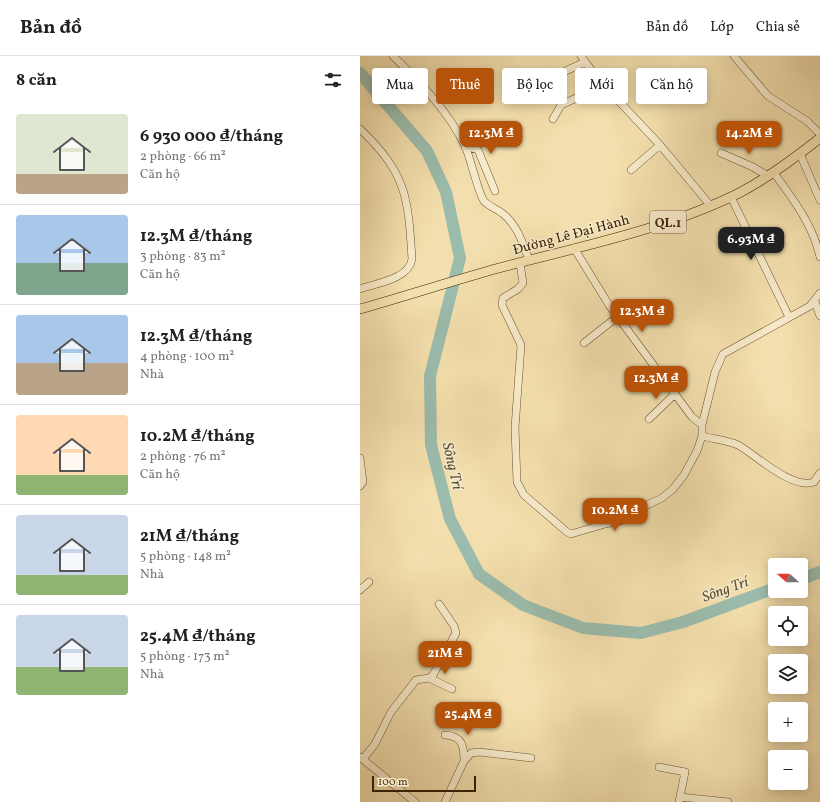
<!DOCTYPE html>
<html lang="vi">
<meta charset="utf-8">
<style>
body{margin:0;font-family:Vollkorn,serif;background:#f6f6f6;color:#202124;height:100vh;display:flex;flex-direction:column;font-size:15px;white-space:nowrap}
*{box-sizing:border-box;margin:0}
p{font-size:13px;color:#757577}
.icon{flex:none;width:22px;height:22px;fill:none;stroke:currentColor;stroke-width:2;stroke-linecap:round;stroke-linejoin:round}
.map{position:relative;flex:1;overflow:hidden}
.details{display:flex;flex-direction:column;background:#fff;width:360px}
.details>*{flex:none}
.guide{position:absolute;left:12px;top:12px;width:380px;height:36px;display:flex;gap:8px}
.needle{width:26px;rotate:291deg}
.tools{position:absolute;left:408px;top:502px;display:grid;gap:8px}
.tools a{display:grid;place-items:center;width:40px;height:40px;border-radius:4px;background:#fff;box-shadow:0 2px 10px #0003;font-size:20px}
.scale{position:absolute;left:12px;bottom:10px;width:104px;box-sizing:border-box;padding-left:4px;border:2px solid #3e2406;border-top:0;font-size:11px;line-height:14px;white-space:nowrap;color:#3e2406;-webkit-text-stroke:3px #f7eaca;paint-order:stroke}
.price{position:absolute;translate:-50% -34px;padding:0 9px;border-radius:8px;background:#b45309;color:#fff;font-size:13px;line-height:26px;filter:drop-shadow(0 1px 2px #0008)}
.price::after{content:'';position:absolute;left:50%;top:24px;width:12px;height:9px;margin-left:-6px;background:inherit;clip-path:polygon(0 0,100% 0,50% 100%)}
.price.selected{background:#222;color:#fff}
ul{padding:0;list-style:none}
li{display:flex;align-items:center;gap:12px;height:100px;padding:0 16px}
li+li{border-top:1px solid #e0e0e0}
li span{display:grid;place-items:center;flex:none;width:112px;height:80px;border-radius:4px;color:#555}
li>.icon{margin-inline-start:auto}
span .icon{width:48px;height:48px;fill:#fffc;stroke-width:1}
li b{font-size:17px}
h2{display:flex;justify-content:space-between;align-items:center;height:48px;padding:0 16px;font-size:17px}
.pill{padding:0 14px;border-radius:4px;background:#fff;box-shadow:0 2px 10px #0003;font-size:14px;line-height:36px}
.pill.selected{background:#b45309;color:#fff}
header{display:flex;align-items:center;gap:24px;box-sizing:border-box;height:56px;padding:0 20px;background:#fff;border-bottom:1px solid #e0e0e0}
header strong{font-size:19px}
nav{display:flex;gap:22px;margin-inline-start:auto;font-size:14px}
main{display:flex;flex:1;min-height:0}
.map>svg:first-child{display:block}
</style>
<header>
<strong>Bản đồ</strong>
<nav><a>Bản đồ</a><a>Lớp</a><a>Chia sẻ</a></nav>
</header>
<main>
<section class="details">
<h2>8 căn<svg class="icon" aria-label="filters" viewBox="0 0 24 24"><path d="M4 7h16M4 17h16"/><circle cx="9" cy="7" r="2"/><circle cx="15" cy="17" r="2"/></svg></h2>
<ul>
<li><span style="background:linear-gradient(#dfe7d0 75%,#b9a48a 0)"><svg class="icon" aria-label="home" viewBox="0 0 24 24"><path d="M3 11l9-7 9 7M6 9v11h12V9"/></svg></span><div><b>6 930 000 ₫/tháng</b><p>2 phòng · 66 m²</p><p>Căn hộ</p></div></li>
<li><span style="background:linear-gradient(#a9c7e8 60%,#7fa58c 0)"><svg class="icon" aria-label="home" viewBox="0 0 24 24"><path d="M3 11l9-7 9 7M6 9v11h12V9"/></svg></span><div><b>12.3M ₫/tháng</b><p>3 phòng · 83 m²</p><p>Căn hộ</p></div></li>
<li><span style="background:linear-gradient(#a9c7e8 60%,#b9a48a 0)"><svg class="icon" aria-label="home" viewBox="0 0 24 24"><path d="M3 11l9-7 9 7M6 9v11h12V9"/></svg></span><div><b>12.3M ₫/tháng</b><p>4 phòng · 100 m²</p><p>Nhà</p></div></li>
<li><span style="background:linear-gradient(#ffd9b3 75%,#8fb573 0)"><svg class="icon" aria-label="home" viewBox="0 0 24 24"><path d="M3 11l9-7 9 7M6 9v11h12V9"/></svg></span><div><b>10.2M ₫/tháng</b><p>2 phòng · 76 m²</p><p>Căn hộ</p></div></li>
<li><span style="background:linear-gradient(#c9d6e8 75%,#8fb573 0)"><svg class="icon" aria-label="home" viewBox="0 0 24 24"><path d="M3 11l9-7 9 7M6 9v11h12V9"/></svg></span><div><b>21M ₫/tháng</b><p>5 phòng · 148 m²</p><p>Nhà</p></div></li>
<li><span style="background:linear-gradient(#c9d6e8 65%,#8fb573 0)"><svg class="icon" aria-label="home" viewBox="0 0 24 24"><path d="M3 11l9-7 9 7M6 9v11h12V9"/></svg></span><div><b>25.4M ₫/tháng</b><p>5 phòng · 173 m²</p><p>Nhà</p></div></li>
</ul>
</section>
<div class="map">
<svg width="460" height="746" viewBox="0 0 460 746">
<rect width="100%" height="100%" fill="#f3dfad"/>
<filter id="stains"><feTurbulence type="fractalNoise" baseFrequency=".005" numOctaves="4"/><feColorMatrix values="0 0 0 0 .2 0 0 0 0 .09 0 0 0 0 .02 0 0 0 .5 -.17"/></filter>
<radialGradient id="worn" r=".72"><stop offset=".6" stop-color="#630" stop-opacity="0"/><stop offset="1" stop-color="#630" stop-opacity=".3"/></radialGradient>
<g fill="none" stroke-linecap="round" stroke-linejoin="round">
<path stroke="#9bbcad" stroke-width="12" d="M0 17 67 95 86 136 100 202 70 320 71 389 90 463 119 518 163 549 223 572 281 577 323 566 415 532
M441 523 460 516"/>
<defs>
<path id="minor" d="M33 0C60 26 89 56 105 90 111 103 118 137 124 145 128 150 137 153 142 157 157 168 163 188 169 204
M221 0 238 23 300 89 350 149
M374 0 408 40 447 65 460 78
M186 23 197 19 225 6
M193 63 201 49 244 29
M0 73C47 118 48 141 52 203 49 223 17 227 0 233
M105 91H109L118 94 135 135
M361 97 393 111 408 120
M440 98 460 144
M271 114 300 89
M414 117C433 143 453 169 460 201
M371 141 429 261
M214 192 249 249 332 361 342 369
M160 207 163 227 158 233 143 242 142 249 161 289 155 372 157 426 164 439 207 476 211 478 245 468 268 463 283 451 302 442 313 433 324 419 337 395 342 380V369L355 316 363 298 450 250 460 237
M455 246 460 260
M224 287 257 261
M289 363 315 338
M342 380C353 383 367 384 378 389 396 399 432 434 454 426L460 417
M0 402 3 426 0 430
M0 534 9 526
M69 622 92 633
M85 679C102 680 104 689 104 705
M0 701 55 746
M3 703 15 688 31 656 56 624 69 622 73 619 96 577 94 570 79 548
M299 711 325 716 319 746
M320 741 368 746
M85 746 104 705 111 697 119 696 171 702"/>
<path id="major" d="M0 253C46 240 92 225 139 212 218 191 308 173 381 136 409 121 435 102 460 82"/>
</defs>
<use href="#minor" stroke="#6b5330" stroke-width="8"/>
<use href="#major" stroke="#3e2406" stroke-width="10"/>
<use href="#minor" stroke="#f7eaca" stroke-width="7"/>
<use href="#major" stroke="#f3dfad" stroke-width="9"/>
</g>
<g text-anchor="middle" stroke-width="3" stroke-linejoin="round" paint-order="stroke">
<rect fill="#f7eaca" stroke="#765f41" stroke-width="1" x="290" y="155" width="36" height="22" rx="3"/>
<g font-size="13" font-weight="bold" fill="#3e2406">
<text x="308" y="171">QL.1</text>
</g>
<g font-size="14" fill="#3e2406" stroke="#f7eaca">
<text transform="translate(211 178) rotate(-15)" y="5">Đường Lê Đại Hành</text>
</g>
<g font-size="15" font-style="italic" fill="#5a5238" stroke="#f7eaca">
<text transform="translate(93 410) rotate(77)" y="5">Sông Trí</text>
<text transform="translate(365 533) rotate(-20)" y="5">Sông Trí</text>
</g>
</g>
<rect width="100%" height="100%" filter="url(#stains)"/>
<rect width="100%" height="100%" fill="url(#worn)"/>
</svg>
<div class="tools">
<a><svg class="needle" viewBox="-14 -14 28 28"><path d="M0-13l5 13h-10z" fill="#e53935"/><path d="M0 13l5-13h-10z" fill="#757577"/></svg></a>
<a><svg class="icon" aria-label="locate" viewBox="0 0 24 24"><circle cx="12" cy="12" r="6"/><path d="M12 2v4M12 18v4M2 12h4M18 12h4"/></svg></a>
<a><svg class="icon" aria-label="layers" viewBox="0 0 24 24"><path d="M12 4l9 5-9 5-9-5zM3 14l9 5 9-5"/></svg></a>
<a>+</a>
<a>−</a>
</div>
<div class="scale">100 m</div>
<b class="price" style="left:131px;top:99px">12.3M ₫</b>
<b class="price" style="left:389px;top:99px">14.2M ₫</b>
<b class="price selected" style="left:391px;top:205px">6.93M ₫</b>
<b class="price" style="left:282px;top:277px">12.3M ₫</b>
<b class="price" style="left:296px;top:344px">12.3M ₫</b>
<b class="price" style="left:255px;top:476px">10.2M ₫</b>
<b class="price" style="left:85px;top:619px">21M ₫</b>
<b class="price" style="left:108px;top:680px">25.4M ₫</b>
<div class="guide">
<a class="pill">Mua</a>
<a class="pill selected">Thuê</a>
<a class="pill">Bộ lọc</a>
<a class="pill">Mới</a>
<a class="pill">Căn hộ</a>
</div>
</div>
</main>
